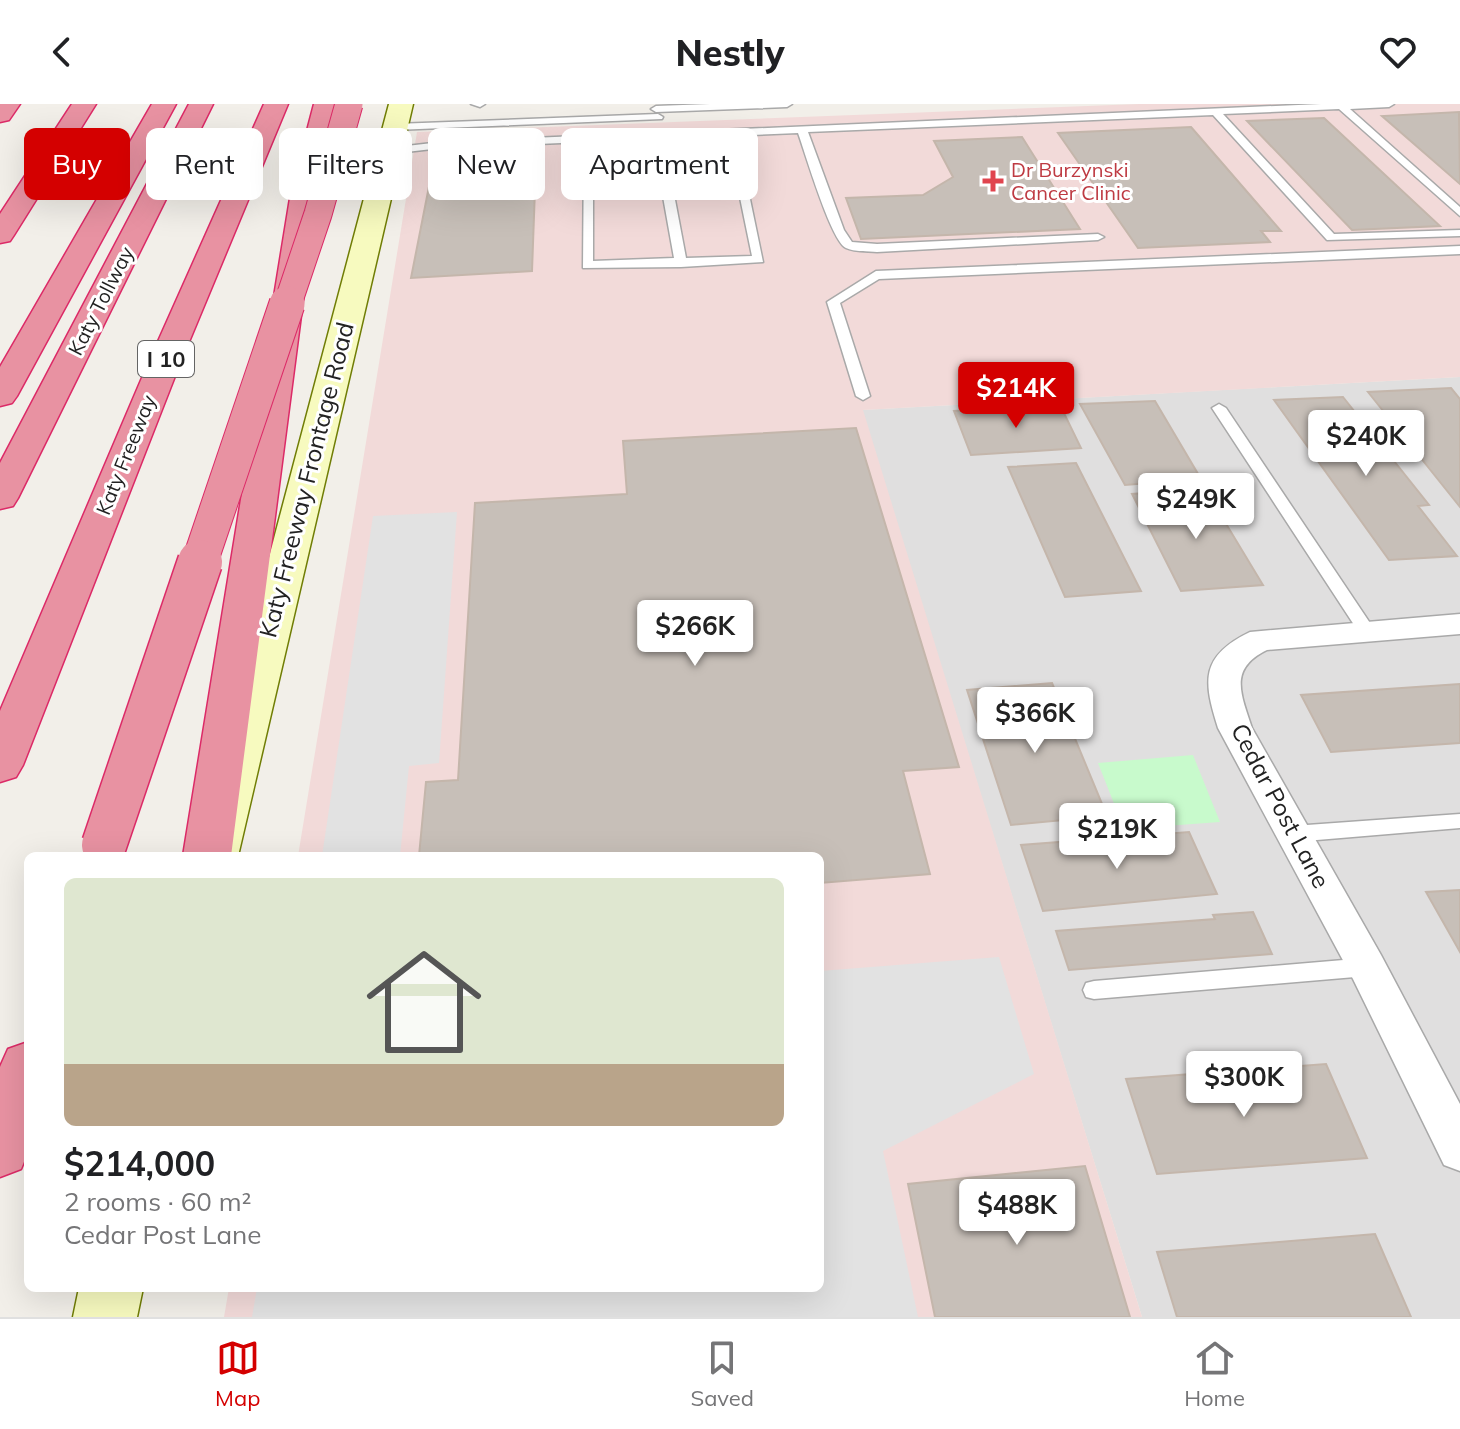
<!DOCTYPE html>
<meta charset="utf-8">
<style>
body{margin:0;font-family:Mulish,sans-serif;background:#f2f2f2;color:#202124;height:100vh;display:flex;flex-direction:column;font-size:30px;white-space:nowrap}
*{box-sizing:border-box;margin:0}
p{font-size:26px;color:#757577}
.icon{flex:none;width:44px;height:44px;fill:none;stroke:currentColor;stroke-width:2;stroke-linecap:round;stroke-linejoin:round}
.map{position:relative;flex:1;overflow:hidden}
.drawer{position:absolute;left:24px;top:748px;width:800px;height:440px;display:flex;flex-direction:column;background:#fff;border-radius:12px;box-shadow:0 8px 32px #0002}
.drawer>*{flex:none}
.guide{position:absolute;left:24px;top:24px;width:800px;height:72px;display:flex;gap:16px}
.price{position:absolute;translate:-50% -68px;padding:0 18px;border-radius:8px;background:#fff;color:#222;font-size:26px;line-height:52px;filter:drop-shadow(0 2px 4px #0008)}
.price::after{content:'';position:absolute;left:50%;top:48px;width:24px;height:18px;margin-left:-12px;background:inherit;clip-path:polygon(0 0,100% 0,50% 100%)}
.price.on{background:#d40000;color:#fff}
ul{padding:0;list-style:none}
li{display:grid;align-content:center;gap:16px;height:424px;padding:0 40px}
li+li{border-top:2px solid #e0e0e0}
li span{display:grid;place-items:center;height:248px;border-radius:12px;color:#555}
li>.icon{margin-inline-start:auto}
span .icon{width:144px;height:144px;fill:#fffc;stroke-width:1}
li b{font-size:34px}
.chip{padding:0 28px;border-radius:12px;background:#fff;box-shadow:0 8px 32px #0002;font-size:28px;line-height:72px}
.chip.on{background:#d40000;color:#fff}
header{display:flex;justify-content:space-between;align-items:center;height:104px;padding:0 40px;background:#fff;font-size:36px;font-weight:800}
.tabs{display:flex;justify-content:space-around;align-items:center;height:112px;border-top:2px solid #e0e0e0;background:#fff;font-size:22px;color:#757577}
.tabs a{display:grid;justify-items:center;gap:4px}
.tabs .on{color:#d40000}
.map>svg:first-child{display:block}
</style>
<header><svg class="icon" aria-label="back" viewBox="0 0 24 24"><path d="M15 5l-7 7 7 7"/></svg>Nestly<svg class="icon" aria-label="heart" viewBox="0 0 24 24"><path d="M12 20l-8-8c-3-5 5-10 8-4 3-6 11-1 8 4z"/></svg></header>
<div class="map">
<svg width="1460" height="1213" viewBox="0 0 1460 1213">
<rect width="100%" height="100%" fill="#f2efe9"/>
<path fill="#e0dfdf" d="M1460 273V1213H1142L862 306Z"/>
<path fill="#f2dad9" d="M1139 0H1460V273L863 306 1142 1213H224L229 1184H820V752H298L417 28Z"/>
<path fill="#c8facc" d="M1193 651 1220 718 1124 725 1098 659Z"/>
<path fill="#e2e2e2" d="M457 408 439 659 409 662 400 752H322L373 412Z
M999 853 1034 970 883 1047 918 1213H252L257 1184H820V867Z"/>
<path fill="#c7bfb8" stroke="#c4b6ab" stroke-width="2" d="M1459 8 1460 80 1382 12Z
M1324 14 1440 122 1352 126 1247 17Z
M1191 23 1281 127H1261L1270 138 1138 144 1058 29Z
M1022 33 1080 125 861 135 846 94 923 91 953 73 934 37Z
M536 57 532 167 411 174 433 62Z
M1451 284 1460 295V403L1368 288Z
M1343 293 1429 401 1418 402 1457 452 1389 456 1274 296Z
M1155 297 1201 375 1125 381 1080 300Z
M1060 301 1081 344 971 351 954 307Z
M856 324 959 663 903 667 930 770 820 779V752H419L426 678 458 676 475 399 627 390 623 337Z
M1076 359 1141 487 1065 493 1008 363Z
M1205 385 1263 481 1181 487 1132 390Z
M1052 579 1107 712 1011 721 967 586Z
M1460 580V639L1331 648 1301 591Z
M1189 728 1217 790 1043 807 1021 741Z
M1460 786V848L1426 788Z
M1253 808 1272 850 1069 866 1056 827 1215 815 1213 811Z
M1326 960 1367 1054 1157 1070 1126 975Z
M1085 1062 1130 1213H935L908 1080Z
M1375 1130 1411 1213H1177L1157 1148Z"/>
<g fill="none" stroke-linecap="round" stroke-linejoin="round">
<defs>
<path id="lane" d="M471 0H485L480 3Z
M710 0H792L787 3 656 8 651 5 656 2Z
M1321 0H1394L1389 3 1350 5 1460 103V112L1339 5 1223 10 1334 130 1460 126V132L1327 136 1213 11 808 28 844 126 852 138 877 140 1098 130 1104 133 1098 136 877 148C868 147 854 148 846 144 831 137 805 48 798 29L441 44 389 50 384 47 389 44 441 38Z
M658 10 663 13 662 15 395 26 390 23 395 20Z
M734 39 739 42 763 158 681 163 583 164 584 44 593 46V157L674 154 655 48 646 47V43ZM730 45 752 152 686 154 666 48Z
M1460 142V150L879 175 840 199 870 292 863 296 856 292 827 198 876 167Z
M1219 300 1226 304 1372 522 1374 526 1372 530H1360L1212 304Z
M1460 710V724L1293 738 1286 735 1283 730 1286 725 1293 722Z
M1367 854 1375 857 1378 863 1375 869 1367 872 1094 895 1086 893 1083 886 1086 879 1094 877Z"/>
<path id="street" d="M1460 510V530L1267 546C1228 565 1241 590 1252 624L1381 851 1460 1000V1067L1444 1061 1353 875 1218 624C1203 577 1200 552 1250 528Z"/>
<path id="secondary" d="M389 0H413L238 752H190Z
M79 1184H143L137 1213H73Z"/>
<path id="highway" d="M0 0H20L9 16 0 18Z
M72 0H96L14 131 10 137 0 139V110Z
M152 0H176L17 292 12 299 0 302V263Z
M189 0H213L18 394 13 402 0 405V359Z
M264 0H288L179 262 23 661 16 673 0 678V607L147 262Z
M314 0H338L317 88 231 752H183L291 88Z
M28 938V1048L21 1065 0 1073V963L8 945Z"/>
</defs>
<use href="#lane" stroke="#a9a9a9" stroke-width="3"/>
<use href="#street" stroke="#a9a9a9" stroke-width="3"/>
<use href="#secondary" stroke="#707d05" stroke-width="3"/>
<use href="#highway" stroke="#dc2a67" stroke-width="3"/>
<use href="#lane" fill="#fff" fill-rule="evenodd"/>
<use href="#street" fill="#fff" fill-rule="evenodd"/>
<use href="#secondary" fill="#f7fabf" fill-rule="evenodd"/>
<use href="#highway" fill="#e892a2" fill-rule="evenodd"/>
<defs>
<path id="highway-bridge-far2" d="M287 202 318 110 349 0"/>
<path id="highway-bridge-far1" d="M199 460 287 200"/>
<path id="highway-bridge" d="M104 741 200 458"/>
</defs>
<use href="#highway-bridge-far2" stroke="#dc2a67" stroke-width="29" stroke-linecap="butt"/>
<use href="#highway-bridge-far1" stroke="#dc2a67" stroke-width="37" stroke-linecap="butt"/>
<use href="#highway-bridge" stroke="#dc2a67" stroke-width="47" stroke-linecap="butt"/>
<use href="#highway-bridge-far2" stroke="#e892a2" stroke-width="27"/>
<use href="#highway-bridge-far1" stroke="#e892a2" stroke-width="35"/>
<use href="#highway-bridge" stroke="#e892a2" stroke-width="44"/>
</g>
<path fill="#e0444e" stroke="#fff" stroke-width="3" d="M989 65h8v8h8v8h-8v8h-8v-8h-8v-8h8z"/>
<g text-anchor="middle" stroke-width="6" stroke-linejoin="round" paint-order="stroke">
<g font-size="20" fill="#be3a42" stroke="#fff" text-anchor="start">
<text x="1011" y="73">Dr Burzynski<tspan x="1011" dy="23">Cancer Clinic</tspan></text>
</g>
<g font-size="20" fill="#222" stroke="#fff">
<text transform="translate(101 197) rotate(-63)" y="7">Katy Tollway</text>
<text transform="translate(126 351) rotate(-68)" y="7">Katy Freeway</text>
</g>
<rect fill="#fff" stroke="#646464" stroke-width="2" x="138" y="237" width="56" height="36" rx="6"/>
<g font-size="22" font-weight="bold" fill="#222">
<text x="166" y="263">I 10</text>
</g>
<g font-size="24" fill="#222" stroke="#fff">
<text transform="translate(307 376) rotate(-76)" y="8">Katy Freeway Frontage Road</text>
<text transform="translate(1280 702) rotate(62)" y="8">Cedar Post Lane</text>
</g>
</g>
</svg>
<b class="price on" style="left:1016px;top:326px">$214K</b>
<b class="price" style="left:1366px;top:374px">$240K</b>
<b class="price" style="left:1196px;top:437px">$249K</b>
<b class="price" style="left:695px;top:564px">$266K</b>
<b class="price" style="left:1035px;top:651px">$366K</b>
<b class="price" style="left:1117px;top:767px">$219K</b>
<b class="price" style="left:1244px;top:1015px">$300K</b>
<b class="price" style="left:1017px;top:1143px">$488K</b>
<div class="guide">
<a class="chip on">Buy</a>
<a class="chip">Rent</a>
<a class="chip">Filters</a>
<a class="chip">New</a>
<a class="chip">Apartment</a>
</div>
<section class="drawer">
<ul>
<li><span style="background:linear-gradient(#dfe7d0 75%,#b9a48a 0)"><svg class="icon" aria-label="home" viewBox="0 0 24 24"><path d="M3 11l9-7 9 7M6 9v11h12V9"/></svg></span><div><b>$214,000</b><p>2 rooms · 60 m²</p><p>Cedar Post Lane</p></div></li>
</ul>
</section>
</div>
<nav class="tabs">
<a class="on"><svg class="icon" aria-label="map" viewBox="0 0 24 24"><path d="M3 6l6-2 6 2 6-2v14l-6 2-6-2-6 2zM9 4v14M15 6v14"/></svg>Map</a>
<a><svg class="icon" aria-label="saved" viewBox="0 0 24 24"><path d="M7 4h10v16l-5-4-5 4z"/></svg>Saved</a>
<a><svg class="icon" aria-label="home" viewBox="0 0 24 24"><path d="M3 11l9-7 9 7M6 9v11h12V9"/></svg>Home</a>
</nav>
